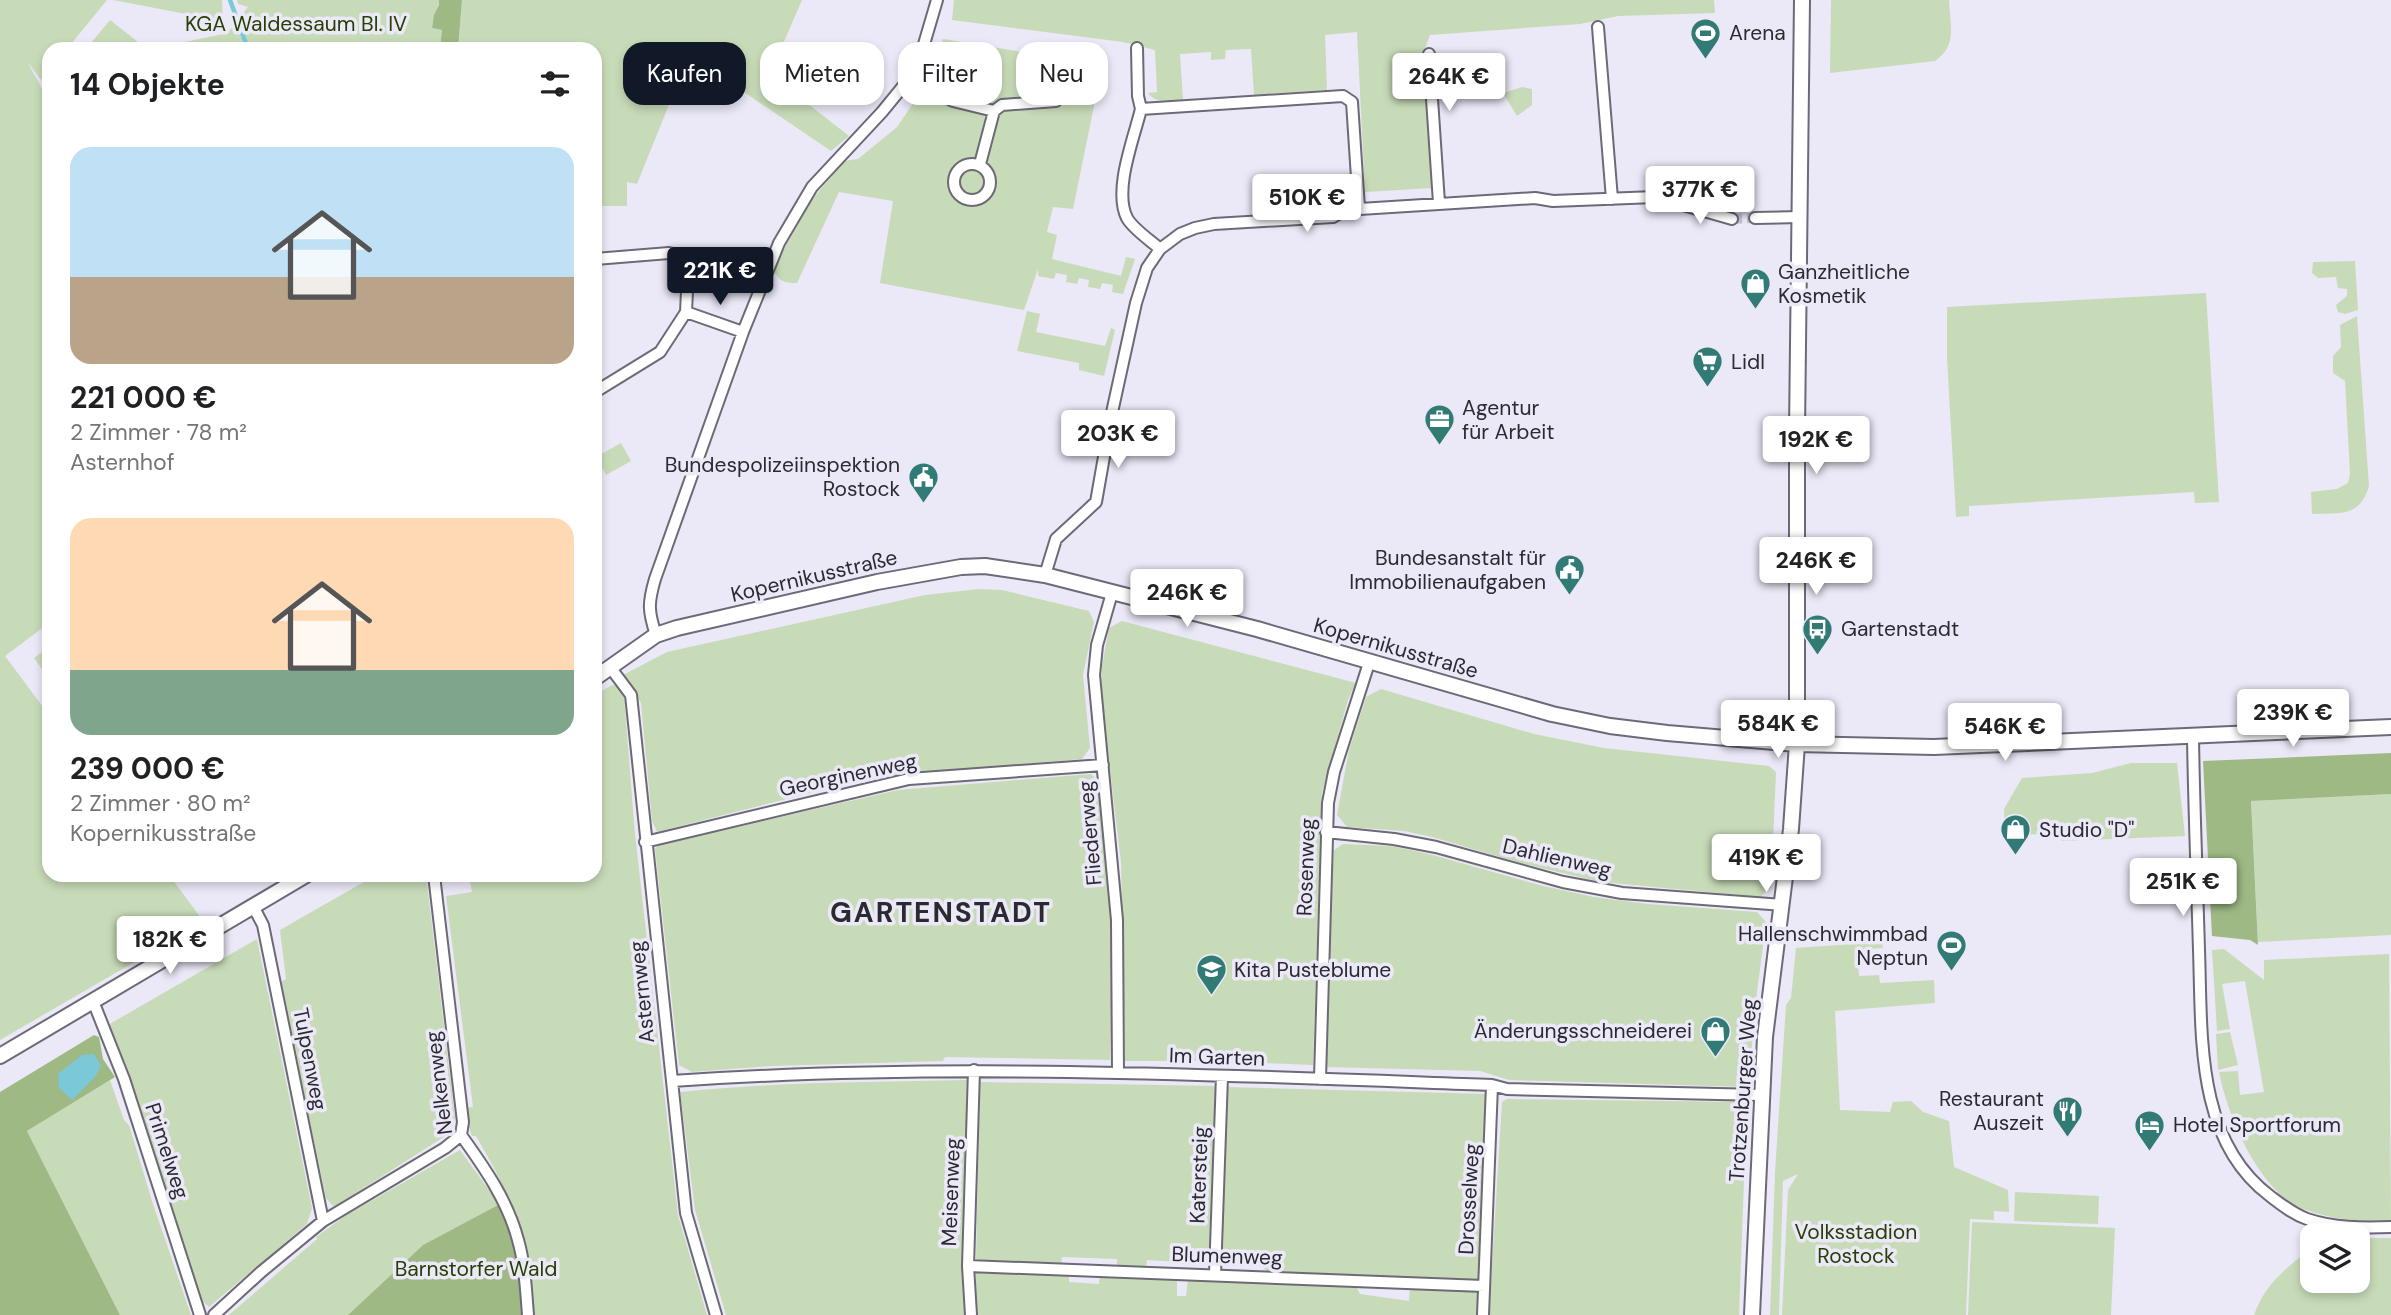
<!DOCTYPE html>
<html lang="de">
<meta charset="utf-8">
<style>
body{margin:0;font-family:"DM Sans",sans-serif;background:#f2f2f2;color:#202124;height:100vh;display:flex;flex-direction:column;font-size:26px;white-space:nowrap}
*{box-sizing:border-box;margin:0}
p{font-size:23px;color:#757577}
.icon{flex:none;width:38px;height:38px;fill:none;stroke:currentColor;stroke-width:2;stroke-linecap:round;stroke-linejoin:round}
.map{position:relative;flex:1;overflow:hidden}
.side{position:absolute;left:42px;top:42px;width:560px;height:840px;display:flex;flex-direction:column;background:#fff;border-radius:21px;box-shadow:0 4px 10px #0003}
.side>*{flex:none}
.top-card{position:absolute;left:623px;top:42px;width:665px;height:63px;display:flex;gap:14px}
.buttons{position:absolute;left:2300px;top:1223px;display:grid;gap:14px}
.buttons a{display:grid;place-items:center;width:70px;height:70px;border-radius:14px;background:#fff;box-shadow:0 4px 10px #0003;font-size:35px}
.price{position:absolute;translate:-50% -60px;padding:0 16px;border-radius:7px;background:#fff;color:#222;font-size:23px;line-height:46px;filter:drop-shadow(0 2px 4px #0008)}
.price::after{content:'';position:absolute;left:50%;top:42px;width:21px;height:16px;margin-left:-10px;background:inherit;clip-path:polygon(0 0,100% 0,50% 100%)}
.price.current{background:#111827;color:#fff}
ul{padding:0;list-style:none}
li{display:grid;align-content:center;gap:14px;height:371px;padding:0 28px}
li span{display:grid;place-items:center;height:217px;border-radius:21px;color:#555}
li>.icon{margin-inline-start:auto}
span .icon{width:126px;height:126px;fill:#fffc;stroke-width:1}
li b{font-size:30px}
h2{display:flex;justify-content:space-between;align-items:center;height:84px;padding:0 28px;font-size:30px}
.chip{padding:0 24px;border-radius:21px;background:#fff;box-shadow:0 4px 10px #0003;font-size:24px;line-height:63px}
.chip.current{background:#111827;color:#fff}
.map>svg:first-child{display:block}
</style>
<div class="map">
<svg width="2391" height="1315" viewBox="0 0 2391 1315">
<rect width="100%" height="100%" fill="#ebe8f7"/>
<path fill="#c8dbb8" d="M0 0H107L67 49H49V71L41 80 28 63 46 96 49 94V623L5 656 49 715V875H169L201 918 200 924 0 1040Z
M113 0H222L223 21Z
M237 0H439C440 8 433 17 432 28L442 30 440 49H151L228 33 248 7 238 4Z
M462 0H802L770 74 849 136 831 151 689 55 637 184 627 182V206H595V49H458Z
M954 0H1714L1715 13 1618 16 1580 24 1430 35 1422 56 1433 188 1365 192 1357 32 1325 35 1327 90 1254 95 1251 49 1226 50 1225 59 1211 60V52L1180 54 1183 100C1170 101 1156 104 1148 93L1157 92 1155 50 1123 42 952 20Z
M1831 0H1949C1950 25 1958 45 1935 61L1830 73Z
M110 20 147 49H86Z
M943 39 1040 55 1035 78 1067 83 1070 65 1091 62 1094 106 1073 209 1053 207 1047 232 1057 235 1052 259 1121 276 1126 257 1135 259 1123 294 1112 292 1113 285 1102 283 1100 289 1088 287 1089 280 1079 278 1077 284 1066 282 1067 275 1056 273 1054 279 1038 276V269L1024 310 880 283 893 201 839 192 797 283C783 283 779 281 773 269L811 201 844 161 858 159 897 127 920 93Z
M1522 87 1532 89V105L1517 116 1503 93Z
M2355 261 2358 310 2345 314 2338 312 2336 305 2347 296V289L2338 288 2336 277 2318 278 2312 273 2313 262Z
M2206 293 2219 502 2195 503 2194 492 1969 506V516L1956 517 1947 358V307Z
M1027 311 1040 314 1036 332 1105 346 1111 328 1115 330 1104 376 1079 370V363L1017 351Z
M2357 316 2369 486C2360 517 2341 513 2312 514L2311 492 2337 489 2348 483 2350 474 2345 381 2333 373V356L2341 347 2340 325Z
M621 443 631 461 606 475 596 457Z
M979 589 1002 590 1089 611 1094 622 1083 675 1090 748 1082 759 900 775 850 783 657 832 652 821 641 703 623 675 667 652 925 595Z
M1122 621 1356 683 1348 700 1322 793 1313 1065 1216 1061H1125L1121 862 1101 695 1102 666 1109 628Z
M49 647V679L34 658Z
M612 685 619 686 624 696 635 834 678 1215 707 1315H534C532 1292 531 1268 525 1245 515 1207 496 1170 476 1136H472L468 1125 466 1108 473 1107 446 896 472 892 469 875H595V695Z
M1381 689 1534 734 1604 748 1769 766 1776 772 1771 887 1760 897 1601 882 1520 863 1432 837 1404 831 1347 827 1337 815 1349 750 1366 697Z
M2131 763H2177L2185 836 2062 841 2055 833 2005 836 2004 809 2022 778 2092 773Z
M1091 774 1100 783 1112 910 1115 1016 1111 1028 1110 1060 945 1057 943 1061 772 1066 692 1072 679 1065 655 849 658 845 696 834 715 832 898 790Z
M2391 794V935L2258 942 2251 801Z
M1343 844 1391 846 1429 854 1543 886 1594 897 1648 904 1757 912 1766 922 1754 1016 1749 1087 1509 1080 1480 1071 1327 1067V908L1331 907 1333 851Z
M376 875H426L455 1118 450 1133 337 1205 333 1206 326 1198 285 1005 281 982 286 979 280 930Z
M257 939 312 1208 307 1224 209 1307 202 1301 108 1025Z
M1882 942 1883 948 1857 950 1859 976 1879 975 1880 983 1934 980 1935 1003 1835 1011 1840 1110 1890 1112 1893 1102 1911 1101 1923 1112 1949 1121 1954 1167 2008 1190 2009 1212 1994 1211V1220L1970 1219 1966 1315H1782L1788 1190 1798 1174 1783 1181 1779 1315H1770L1775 1172 1786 1005 1791 998 1796 948Z
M2224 949 2264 980V960L2389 954 2391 1222C2360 1221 2330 1220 2301 1208 2258 1190 2227 1114 2219 1072L2238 1071 2240 1095 2264 1092 2245 981 2222 984 2230 1029 2217 1031 2212 950Z
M2230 1032 2238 1065 2218 1070 2216 1034Z
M110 1080 124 1120 129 1125 153 1204 191 1315H120L27 1131Z
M967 1080 963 1280 965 1287 967 1315H726L695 1210 680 1092C776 1082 871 1082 967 1080Z
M980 1082 1219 1086 1213 1264 1147 1260 1146 1268H1117V1259L1062 1257 1061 1266 976 1261Z
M1228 1087 1486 1094 1481 1281 1269 1274 1262 1266 1218 1262 1224 1088Z
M1507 1099 1747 1102 1739 1315H1489L1502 1102Z
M460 1150 500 1205 423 1245 348 1315H229L317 1239 316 1237 345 1216Z
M2015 1192 2099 1196 2098 1224 2014 1221Z
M1972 1222 2115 1228 2111 1315H1968Z
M2357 1238H2391V1315H2254C2265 1284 2286 1268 2312 1248V1281H2357Z
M976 1271 1069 1274V1282L1099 1284 1100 1274 1177 1277V1296H1186L1188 1279 1343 1284 1346 1288H1357L1360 1294 1409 1301 1410 1286 1479 1290 1478 1315H976Z"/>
<path fill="#9eb984" d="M439 0H462L458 49H440L442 30 432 28 434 15 439 5Z
M2391 753V794L2251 801 2258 945 2250 940 2212 936 2203 761Z
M94 1035 99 1037 103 1059 115 1077 27 1131 120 1315H0V1092Z
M504 1202 518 1239 528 1315H348L423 1245Z"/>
<path fill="#7bc8d8" d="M94 1054 101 1066 95 1077 72 1100 59 1088 58 1074 82 1055Z"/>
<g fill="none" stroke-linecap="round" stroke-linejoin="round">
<path stroke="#7bc8d8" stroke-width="4.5" d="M230 0 248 49"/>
<path stroke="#c5c2cf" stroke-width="10" stroke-dasharray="10 5" stroke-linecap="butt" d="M1732 219 1755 218"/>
<defs>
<path id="minor" d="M1598 27 1612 199
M1137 48 1138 96 1141 109
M1429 54 1439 203
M909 79 953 101 994 111 1002 105 1056 101
M954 182a18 18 0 1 1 36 0a18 18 0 1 1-36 0Z
M980 164 994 111
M1755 218 1800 217
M1160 249C1150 240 1133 229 1127 218 1113 190 1134 138 1141 109L1343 96 1352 102 1359 208
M595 259 669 253 681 256 688 270 686 312 660 352 595 392
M686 312 743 332
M1045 575 1056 539 1096 502 1111 417 1136 303 1147 268 1160 249 1180 234 1195 228 1214 224 1333 217 1344 210 1535 198 1553 201 1655 197 1732 219
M1112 593 1097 645 1094 675 1117 920 1118 1073
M656 635C648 611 648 603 655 579L743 332 779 243 812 187 882 112 909 79 922 51 937 0
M610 667 631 695 686 1213 716 1315
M2193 737C2194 808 2197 879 2199 950 2202 1035 2195 1140 2270 1196 2282 1205 2293 1214 2307 1219 2334 1228 2363 1228 2391 1227
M1326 832 1394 839 1436 847 1563 882 1622 893 1783 905
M645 842 909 779 1103 765
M434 875 463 1122 461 1135C484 1167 508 1201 518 1240 525 1264 526 1290 528 1315
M253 906 263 925 323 1221
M93 1001 124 1079 200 1315
M1320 1079 1328 803 1334 772 1369 663
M672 1081C945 1062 1219 1075 1492 1085L1507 1089 1761 1095
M968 1266 1484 1286
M1215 1275 1222 1076
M214 1315 261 1272 323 1221 445 1148 461 1135
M971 1315 968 1266 974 1070
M1483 1315 1492 1085"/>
<path id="tertiary" d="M595 678 656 635 677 628 877 582 961 567 985 566 1045 575 1257 629 1552 714 1610 726 1667 733 1797 744 1934 747 2391 727
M0 1056 306 875
M1752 1315 1765 1037 1791 829 1797 744V431L1802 0"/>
</defs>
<use href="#minor" stroke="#6d6976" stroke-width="14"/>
<use href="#tertiary" stroke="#6d6976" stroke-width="18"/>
<use href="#minor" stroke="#fff" stroke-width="10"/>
<use href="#tertiary" stroke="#fff" stroke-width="14"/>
</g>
<defs>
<symbol id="stadium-pin" viewBox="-11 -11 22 30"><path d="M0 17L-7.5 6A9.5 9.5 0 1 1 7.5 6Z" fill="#317a76" stroke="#ebe8f7"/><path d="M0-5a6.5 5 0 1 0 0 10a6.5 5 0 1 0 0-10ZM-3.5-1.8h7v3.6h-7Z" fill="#fff"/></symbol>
<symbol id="shop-pin" viewBox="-11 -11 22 30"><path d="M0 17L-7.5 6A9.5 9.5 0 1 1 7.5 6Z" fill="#317a76" stroke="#ebe8f7"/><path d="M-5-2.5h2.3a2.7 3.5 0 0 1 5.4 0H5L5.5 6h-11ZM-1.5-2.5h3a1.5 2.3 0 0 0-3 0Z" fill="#fff"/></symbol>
<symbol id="supermarket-pin" viewBox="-11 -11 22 30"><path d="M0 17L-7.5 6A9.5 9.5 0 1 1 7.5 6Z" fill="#317a76" stroke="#ebe8f7"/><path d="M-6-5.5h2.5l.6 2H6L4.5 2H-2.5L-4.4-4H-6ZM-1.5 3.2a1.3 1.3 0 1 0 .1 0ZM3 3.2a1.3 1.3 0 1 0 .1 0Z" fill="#fff"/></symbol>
<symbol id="office-pin" viewBox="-11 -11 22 30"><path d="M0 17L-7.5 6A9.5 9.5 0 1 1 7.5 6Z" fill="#317a76" stroke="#ebe8f7"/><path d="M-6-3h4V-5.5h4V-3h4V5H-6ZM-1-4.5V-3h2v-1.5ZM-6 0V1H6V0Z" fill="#fff"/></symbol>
<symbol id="civic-pin" viewBox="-11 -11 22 30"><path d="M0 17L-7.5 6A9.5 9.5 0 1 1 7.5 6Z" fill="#317a76" stroke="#ebe8f7"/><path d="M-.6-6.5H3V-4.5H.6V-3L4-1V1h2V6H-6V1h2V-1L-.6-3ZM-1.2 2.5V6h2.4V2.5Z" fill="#fff"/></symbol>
<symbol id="bus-pin" viewBox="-11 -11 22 30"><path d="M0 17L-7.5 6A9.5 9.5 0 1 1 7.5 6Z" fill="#317a76" stroke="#ebe8f7"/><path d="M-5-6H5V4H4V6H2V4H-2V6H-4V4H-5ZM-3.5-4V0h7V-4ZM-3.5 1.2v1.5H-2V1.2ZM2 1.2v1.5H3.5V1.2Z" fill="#fff"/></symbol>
<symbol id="school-pin" viewBox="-11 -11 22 30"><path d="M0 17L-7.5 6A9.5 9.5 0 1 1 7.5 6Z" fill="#317a76" stroke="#ebe8f7"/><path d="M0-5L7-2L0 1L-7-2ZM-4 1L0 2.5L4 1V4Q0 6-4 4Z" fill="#fff"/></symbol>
<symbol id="restaurant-pin" viewBox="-11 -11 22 30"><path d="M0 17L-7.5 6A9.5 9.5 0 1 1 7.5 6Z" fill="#317a76" stroke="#ebe8f7"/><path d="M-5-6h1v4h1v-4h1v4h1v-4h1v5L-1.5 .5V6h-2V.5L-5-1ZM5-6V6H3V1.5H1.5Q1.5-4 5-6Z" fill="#fff"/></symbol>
<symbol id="hotel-pin" viewBox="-11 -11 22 30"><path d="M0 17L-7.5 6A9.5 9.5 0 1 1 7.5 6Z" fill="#317a76" stroke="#ebe8f7"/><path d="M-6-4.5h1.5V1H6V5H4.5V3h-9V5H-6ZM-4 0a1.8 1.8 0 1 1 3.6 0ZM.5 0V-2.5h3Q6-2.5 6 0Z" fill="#fff"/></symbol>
</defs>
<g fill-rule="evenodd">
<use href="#stadium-pin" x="1688" y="16" width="35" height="47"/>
<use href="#shop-pin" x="1738" y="266" width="35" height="47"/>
<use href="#supermarket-pin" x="1690" y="344" width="35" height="47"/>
<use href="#office-pin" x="1422" y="402" width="35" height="47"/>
<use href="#civic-pin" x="906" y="460" width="35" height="47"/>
<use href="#civic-pin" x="1552" y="552" width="35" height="47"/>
<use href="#bus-pin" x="1800" y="612" width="35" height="47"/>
<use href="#shop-pin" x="1998" y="812" width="35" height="47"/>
<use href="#stadium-pin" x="1934" y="928" width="35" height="47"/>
<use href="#school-pin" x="1194" y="952" width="35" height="47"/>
<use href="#shop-pin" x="1698" y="1014" width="35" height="47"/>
<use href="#restaurant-pin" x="2050" y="1094" width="35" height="47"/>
<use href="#hotel-pin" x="2132" y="1108" width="35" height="47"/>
</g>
<g text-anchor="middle" stroke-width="7" stroke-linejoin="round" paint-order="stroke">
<g font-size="21" fill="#273f03" stroke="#ebe8f7">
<text x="296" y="31">KGA Waldessaum Bl. IV</text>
<text x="1856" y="1239">Volksstadion<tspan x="1856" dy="24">Rostock</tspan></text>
<text x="476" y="1276">Barnstorfer Wald</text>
</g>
<g font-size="21" fill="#2b2a30" stroke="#ebe8f7" text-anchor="start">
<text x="1729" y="40">Arena</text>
<text x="1778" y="279">Ganzheitliche<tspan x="1778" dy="24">Kosmetik</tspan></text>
<text x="1731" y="369">Lidl</text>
<text x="1462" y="415">Agentur<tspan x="1462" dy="24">für Arbeit</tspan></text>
<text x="900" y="472" text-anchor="end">Bundespolizeiinspektion<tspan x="900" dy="24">Rostock</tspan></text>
<text x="1546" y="565" text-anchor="end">Bundesanstalt für<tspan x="1546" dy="24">Immobilienaufgaben</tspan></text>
<text x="1841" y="636">Gartenstadt</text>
<text x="2039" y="837">Studio "D"</text>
<text x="1928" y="941" text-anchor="end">Hallenschwimmbad<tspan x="1928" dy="24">Neptun</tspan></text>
<text x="1234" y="977">Kita Pusteblume</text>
<text x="1692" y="1038" text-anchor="end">Änderungsschneiderei</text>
<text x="2044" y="1106" text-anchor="end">Restaurant<tspan x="2044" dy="24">Auszeit</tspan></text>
<text x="2173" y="1132">Hotel Sportforum</text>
</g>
<g font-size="21" fill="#2b2a30" stroke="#ebe8f7">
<text transform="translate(814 576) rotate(-13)" y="7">Kopernikusstraße</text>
<text transform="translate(1396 648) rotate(16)" y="7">Kopernikusstraße</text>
<text transform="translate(848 775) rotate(-12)" y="7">Georginenweg</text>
<text transform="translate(1090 833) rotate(-95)" y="7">Fliederweg</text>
<text transform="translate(1557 858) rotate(13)" y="7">Dahlienweg</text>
<text transform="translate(1306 867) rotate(-88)" y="7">Rosenweg</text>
<text transform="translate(642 992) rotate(-96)" y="7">Asternweg</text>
<text transform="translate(1217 1057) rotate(2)" y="7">Im Garten</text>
<text transform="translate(310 1059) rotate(79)" y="7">Tulpenweg</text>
<text transform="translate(439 1083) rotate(-97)" y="7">Nelkenweg</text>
<text transform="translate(1743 1090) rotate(-86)" y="7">Trotzenburger Weg</text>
<text transform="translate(167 1151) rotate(72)" y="7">Primelweg</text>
<text transform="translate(1199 1175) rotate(-88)" y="7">Katersteig</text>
<text transform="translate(951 1192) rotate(-88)" y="7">Meisenweg</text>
<text transform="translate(1469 1199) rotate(-87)" y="7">Drosselweg</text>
<text transform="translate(1227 1256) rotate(2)" y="7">Blumenweg</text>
</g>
<g font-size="28" font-weight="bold" letter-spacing="2" fill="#2b2a30" stroke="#ebe8f7">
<text x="941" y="922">GARTENSTADT</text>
</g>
</g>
</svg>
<div class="buttons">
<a><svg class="icon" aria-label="layers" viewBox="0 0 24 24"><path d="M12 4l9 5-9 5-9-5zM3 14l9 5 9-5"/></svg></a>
</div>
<b class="price" style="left:1449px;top:113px">264K €</b>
<b class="price" style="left:1700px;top:226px">377K €</b>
<b class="price" style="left:1307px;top:234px">510K €</b>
<b class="price current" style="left:720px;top:307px">221K €</b>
<b class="price" style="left:1118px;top:470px">203K €</b>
<b class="price" style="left:1816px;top:476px">192K €</b>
<b class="price" style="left:1816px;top:597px">246K €</b>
<b class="price" style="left:1187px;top:629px">246K €</b>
<b class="price" style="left:2293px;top:749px">239K €</b>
<b class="price" style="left:1778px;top:760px">584K €</b>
<b class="price" style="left:2005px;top:763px">546K €</b>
<b class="price" style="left:1766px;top:894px">419K €</b>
<b class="price" style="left:2183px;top:918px">251K €</b>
<b class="price" style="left:170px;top:976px">182K €</b>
<div class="top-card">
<a class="chip current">Kaufen</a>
<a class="chip">Mieten</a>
<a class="chip">Filter</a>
<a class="chip">Neu</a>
</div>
<section class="side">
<h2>14 Objekte<svg class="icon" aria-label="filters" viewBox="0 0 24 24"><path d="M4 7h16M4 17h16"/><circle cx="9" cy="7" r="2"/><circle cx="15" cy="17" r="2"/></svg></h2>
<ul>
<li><span style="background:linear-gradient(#bfe0f5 60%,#b9a48a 0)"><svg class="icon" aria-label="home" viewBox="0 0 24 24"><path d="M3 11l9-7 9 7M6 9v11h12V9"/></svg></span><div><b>221 000 €</b><p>2 Zimmer · 78 m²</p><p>Asternhof</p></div></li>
<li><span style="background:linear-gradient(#ffd9b3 70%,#7fa58c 0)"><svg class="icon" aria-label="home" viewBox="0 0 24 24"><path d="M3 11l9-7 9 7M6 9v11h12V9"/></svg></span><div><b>239 000 €</b><p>2 Zimmer · 80 m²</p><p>Kopernikusstraße</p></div></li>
</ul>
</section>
</div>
